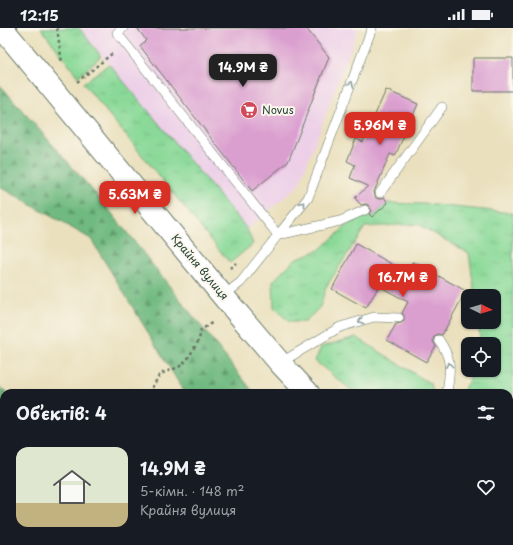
<!DOCTYPE html>
<html lang="uk">
<meta charset="utf-8">
<style>
body{margin:0;font-family:"Playpen Sans",sans-serif;background:#20242c;color:#f1f3f6;height:100vh;display:flex;flex-direction:column;font-size:15px;white-space:nowrap}
*{box-sizing:border-box;margin:0}
p{font-size:13px;color:#9ea1a6}
.icon{flex:none;width:22px;height:22px;fill:none;stroke:currentColor;stroke-width:2;stroke-linecap:round;stroke-linejoin:round}
.map{position:relative;flex:1;overflow:hidden}
.sheet{position:absolute;left:0px;top:361px;width:513px;height:156px;display:flex;flex-direction:column;background:#171b24;border-radius:12px 12px 0 0;box-shadow:0 1px 3px #0004}
.sheet>*{flex:none}
.needle{width:26px;rotate:95deg}
.buttons{position:absolute;left:461px;top:261px;display:grid;gap:8px}
.buttons a{display:grid;place-items:center;width:40px;height:40px;border-radius:8px;background:#171b24;box-shadow:0 1px 3px #0004;font-size:20px}
.price{position:absolute;translate:-50% -34px;padding:0 9px;border-radius:8px;background:#d93025;color:#fff;font-size:13px;line-height:26px;filter:drop-shadow(0 1px 2px #0008)}
.price::after{content:'';position:absolute;left:50%;top:24px;width:12px;height:9px;margin-left:-6px;background:inherit;clip-path:polygon(0 0,100% 0,50% 100%)}
.price.selected{background:#222;color:#fff}
ul{padding:0;list-style:none}
li{display:flex;align-items:center;gap:12px;height:100px;padding:0 16px}
li+li{border-top:1px solid #363941}
li span{display:grid;place-items:center;flex:none;width:112px;height:80px;border-radius:12px;color:#555}
li>.icon{margin-inline-start:auto}
span .icon{width:48px;height:48px;fill:#fffc;stroke-width:1}
li b{font-size:17px}
h2{display:flex;justify-content:space-between;align-items:center;height:48px;padding:0 16px;font-size:17px}
.status{display:flex;justify-content:space-between;align-items:center;height:28px;padding:0 20px;background:#171b24;direction:ltr}
.status svg{height:11px;fill:currentColor}
.map>svg:first-child{display:block}
</style>
<div class="status"><b>12:15</b><svg viewBox="0 0 49 12"><path d="M0 12V9h3v3zM5 12V6h3v6zM10 12V3h3v9zM15 12V0h3v12zM26 1h20v11H26zM47 4h2v5h-2z"/></svg></div>
<div class="map">
<svg width="513" height="517" viewBox="0 0 513 517">
<defs>
<pattern id="grass-tufts" width="24" height="20" patternUnits="userSpaceOnUse"><rect width="24" height="20" fill="#8ad998"/><path d="M3 7l-1-3M5 7V3M7 7l1-3M15 17l-1-3M17 17v-4M19 17l1-3" fill="none" stroke="#77bb84"/></pattern>
<pattern id="forest-firs" width="22" height="20" patternUnits="userSpaceOnUse"><rect width="22" height="20" fill="#6fb980"/><path d="M5 1l3.5 6h-7zM16 11l3.5 6h-7z" fill="#5b986a"/></pattern>
<pattern id="wetland-marsh" width="20" height="14" patternUnits="userSpaceOnUse"><rect width="20" height="14" fill="#8ad998"/><path d="M1 5h8M5 5V1M11 12h8M15 12V8" fill="none" stroke="#77bb84"/></pattern>
</defs>
<rect width="100%" height="100%" fill="#fbf7ec"/>
<filter id="ink" filterUnits="userSpaceOnUse"><feTurbulence type="fractalNoise" baseFrequency=".025" numOctaves="2"/><feDisplacementMap in="SourceGraphic" scale="8" xChannelSelector="R" yChannelSelector="G"/><feConvolveMatrix kernelMatrix="1 2 1 2 8 2 1 2 1" color-interpolation-filters="sRGB"/></filter>
<filter id="wash" filterUnits="userSpaceOnUse"><feTurbulence type="fractalNoise" baseFrequency=".012" numOctaves="4" result="noise"/><feDisplacementMap in="SourceGraphic" scale="16" xChannelSelector="R" yChannelSelector="G"/><feGaussianBlur stdDeviation="0.9" result="paint"/><feColorMatrix in="noise" values="0 0 0 0 0 0 0 0 0 0 0 0 0 0 0 0 0 1.4 0 .05"/><feComposite in="paint" operator="in"/></filter>
<g filter="url(#wash)">
<rect width="100%" height="100%" fill="#eae0bd"/>
<path fill="#edd0e8" d="M79 0H358V1L299 157 247 201Z"/>
<path fill="url(#grass-tufts)" stroke="#548b66" d="M41 0H79L101 28 78 49Z
M109 36 247 201 253 216 230 235 83 55Z
M388 175 425 176 513 185V462L509 460V365H462V364L475 342H494V316H481L478 294H494V268H475L469 225 417 196 365 199 326 259 320 279 305 294H289L274 279 273 253 295 231 319 222 357 189H372Z
M356 309 431 356 433 365H355L315 333 321 319Z"/>
<path fill="url(#forest-firs)" stroke="#477b5a" d="M0 57 102 173 254 365H185L91 211 0 159Z
M0 359 7 365H4V513H84V517H0Z
M129 513H451L456 517H129Z"/>
<path fill="url(#wetland-marsh)" stroke="#548b66" d="M302 513H391L393 517H290Z"/>
<g fill="none" stroke-linecap="round" stroke-linejoin="round">
<path stroke="#71c3ed" stroke-width="6" d="M249 517 250 513"/>
</g>
<g id="blocks">
<path fill="#da9ecf" d="M137 0H306L329 29 288 134 252 163 140 18 146 12Z
M473 30H513V63H473Z
M386 62 418 76 395 128 390 126 374 164 376 170 380 171 384 169 388 175 372 189 369 186 371 182 369 177 365 176 361 177 355 170 368 158 350 150 355 137 347 133 356 111 363 114Z
M356 216 431 258 411 235 413 234 466 263 442 307 438 306 434 309 433 313 436 318 426 334 387 312 396 296 401 295 404 293V288L402 285 408 274 379 258 366 280 332 261Z"/>
</g>
</g>
<g filter="url(#ink)">
<use href="#blocks" fill-opacity="0" stroke="#667664" stroke-width="1"/>
<g fill="none" stroke-linecap="round" stroke-linejoin="round">
<defs>
<path id="service" d="M123 0 117 5 278 207 308 170 372 0
M380 165 442 79
M223 268 241 254 278 207 340 193 365 182
M439 312C453 333 450 341 447 365
M280 335 340 299 374 289 399 290"/>
<path id="tertiary" d="M2 0 223 268 280 335 308 365
M509 498 513 500"/>
</defs>
<use href="#service" stroke="#667664" stroke-width="10"/>
<use href="#tertiary" stroke="#667664" stroke-width="24"/>
<path stroke="#667664" stroke-width="2.5" stroke-dasharray="3 3" stroke-linecap="butt" d="M57 0 62 35
M77 54 114 24
M230 240 236 235
M149 365 160 346 179 339 187 332 199 312 201 302 213 294
M48 517 50 513
M270 517 271 513"/>
<use href="#service" stroke="#fff" stroke-width="9"/>
<use href="#tertiary" stroke="#fff" stroke-width="22"/>
</g>
<defs><path id="oneway-chevron" d="M-2-3.5L2.5 0L-2 3.5" fill="none" stroke-width="1.6" stroke-linecap="round" stroke-linejoin="round"/></defs>
<g stroke="#8f9e9a">
<use href="#oneway-chevron" transform="translate(351 56) rotate(-69)"/>
<use href="#oneway-chevron" transform="translate(303 176) rotate(-51)"/>
<use href="#oneway-chevron" transform="translate(361 293) rotate(163)"/>
<use href="#oneway-chevron" transform="translate(449 337) rotate(-95)"/>
</g>
</g>
<defs>
<symbol id="supermarket-disc" viewBox="-11 -11 22 22"><circle r="9.5" fill="#d1495b" stroke="#fbf7ec"/><path d="M-6-5.5h2.5l.6 2H6L4.5 2H-2.5L-4.4-4H-6ZM-1.5 3.2a1.3 1.3 0 1 0 .1 0ZM3 3.2a1.3 1.3 0 1 0 .1 0Z" fill="#fff"/></symbol>
</defs>
<g fill-rule="evenodd">
<use href="#supermarket-disc" x="239" y="72" width="20" height="20"/>
</g>
<g text-anchor="middle" stroke-width="4" stroke-linejoin="round" paint-order="stroke">
<g font-size="11" fill="#1f3d34" stroke="#fbf7ec" text-anchor="start">
<text x="262" y="86">Novus</text>
</g>
<g font-size="11" fill="#1f3d34" stroke="#fbf7ec">
<text transform="translate(200 239) rotate(50)" y="4">Крайня вулиця</text>
</g>
</g>
</svg>
<div class="buttons">
<a><svg class="needle" viewBox="-14 -14 28 28"><path d="M0-13l5 13h-10z" fill="#e53935"/><path d="M0 13l5-13h-10z" fill="#9ea1a6"/></svg></a>
<a><svg class="icon" aria-label="locate" viewBox="0 0 24 24"><circle cx="12" cy="12" r="6"/><path d="M12 2v4M12 18v4M2 12h4M18 12h4"/></svg></a>
</div>
<b class="price selected" style="left:243px;top:60px">14.9M ₴</b>
<b class="price" style="left:380px;top:118px">5.96M ₴</b>
<b class="price" style="left:135px;top:187px">5.63M ₴</b>
<b class="price" style="left:403px;top:270px">16.7M ₴</b>
<section class="sheet">
<h2>Об’єктів: 4<svg class="icon" aria-label="filters" viewBox="0 0 24 24"><path d="M4 7h16M4 17h16"/><circle cx="9" cy="7" r="2"/><circle cx="15" cy="17" r="2"/></svg></h2>
<ul>
<li><span style="background:linear-gradient(#dfe7d0 70%,#c2b280 0)"><svg class="icon" aria-label="home" viewBox="0 0 24 24"><path d="M3 11l9-7 9 7M6 9v11h12V9"/></svg></span><div><b>14.9M ₴</b><p>5-кімн. · 148 m²</p><p>Крайня вулиця</p></div><svg class="icon" aria-label="heart" viewBox="0 0 24 24"><path d="M12 20l-8-8c-3-5 5-10 8-4 3-6 11-1 8 4z"/></svg></li>
</ul>
</section>
</div>
